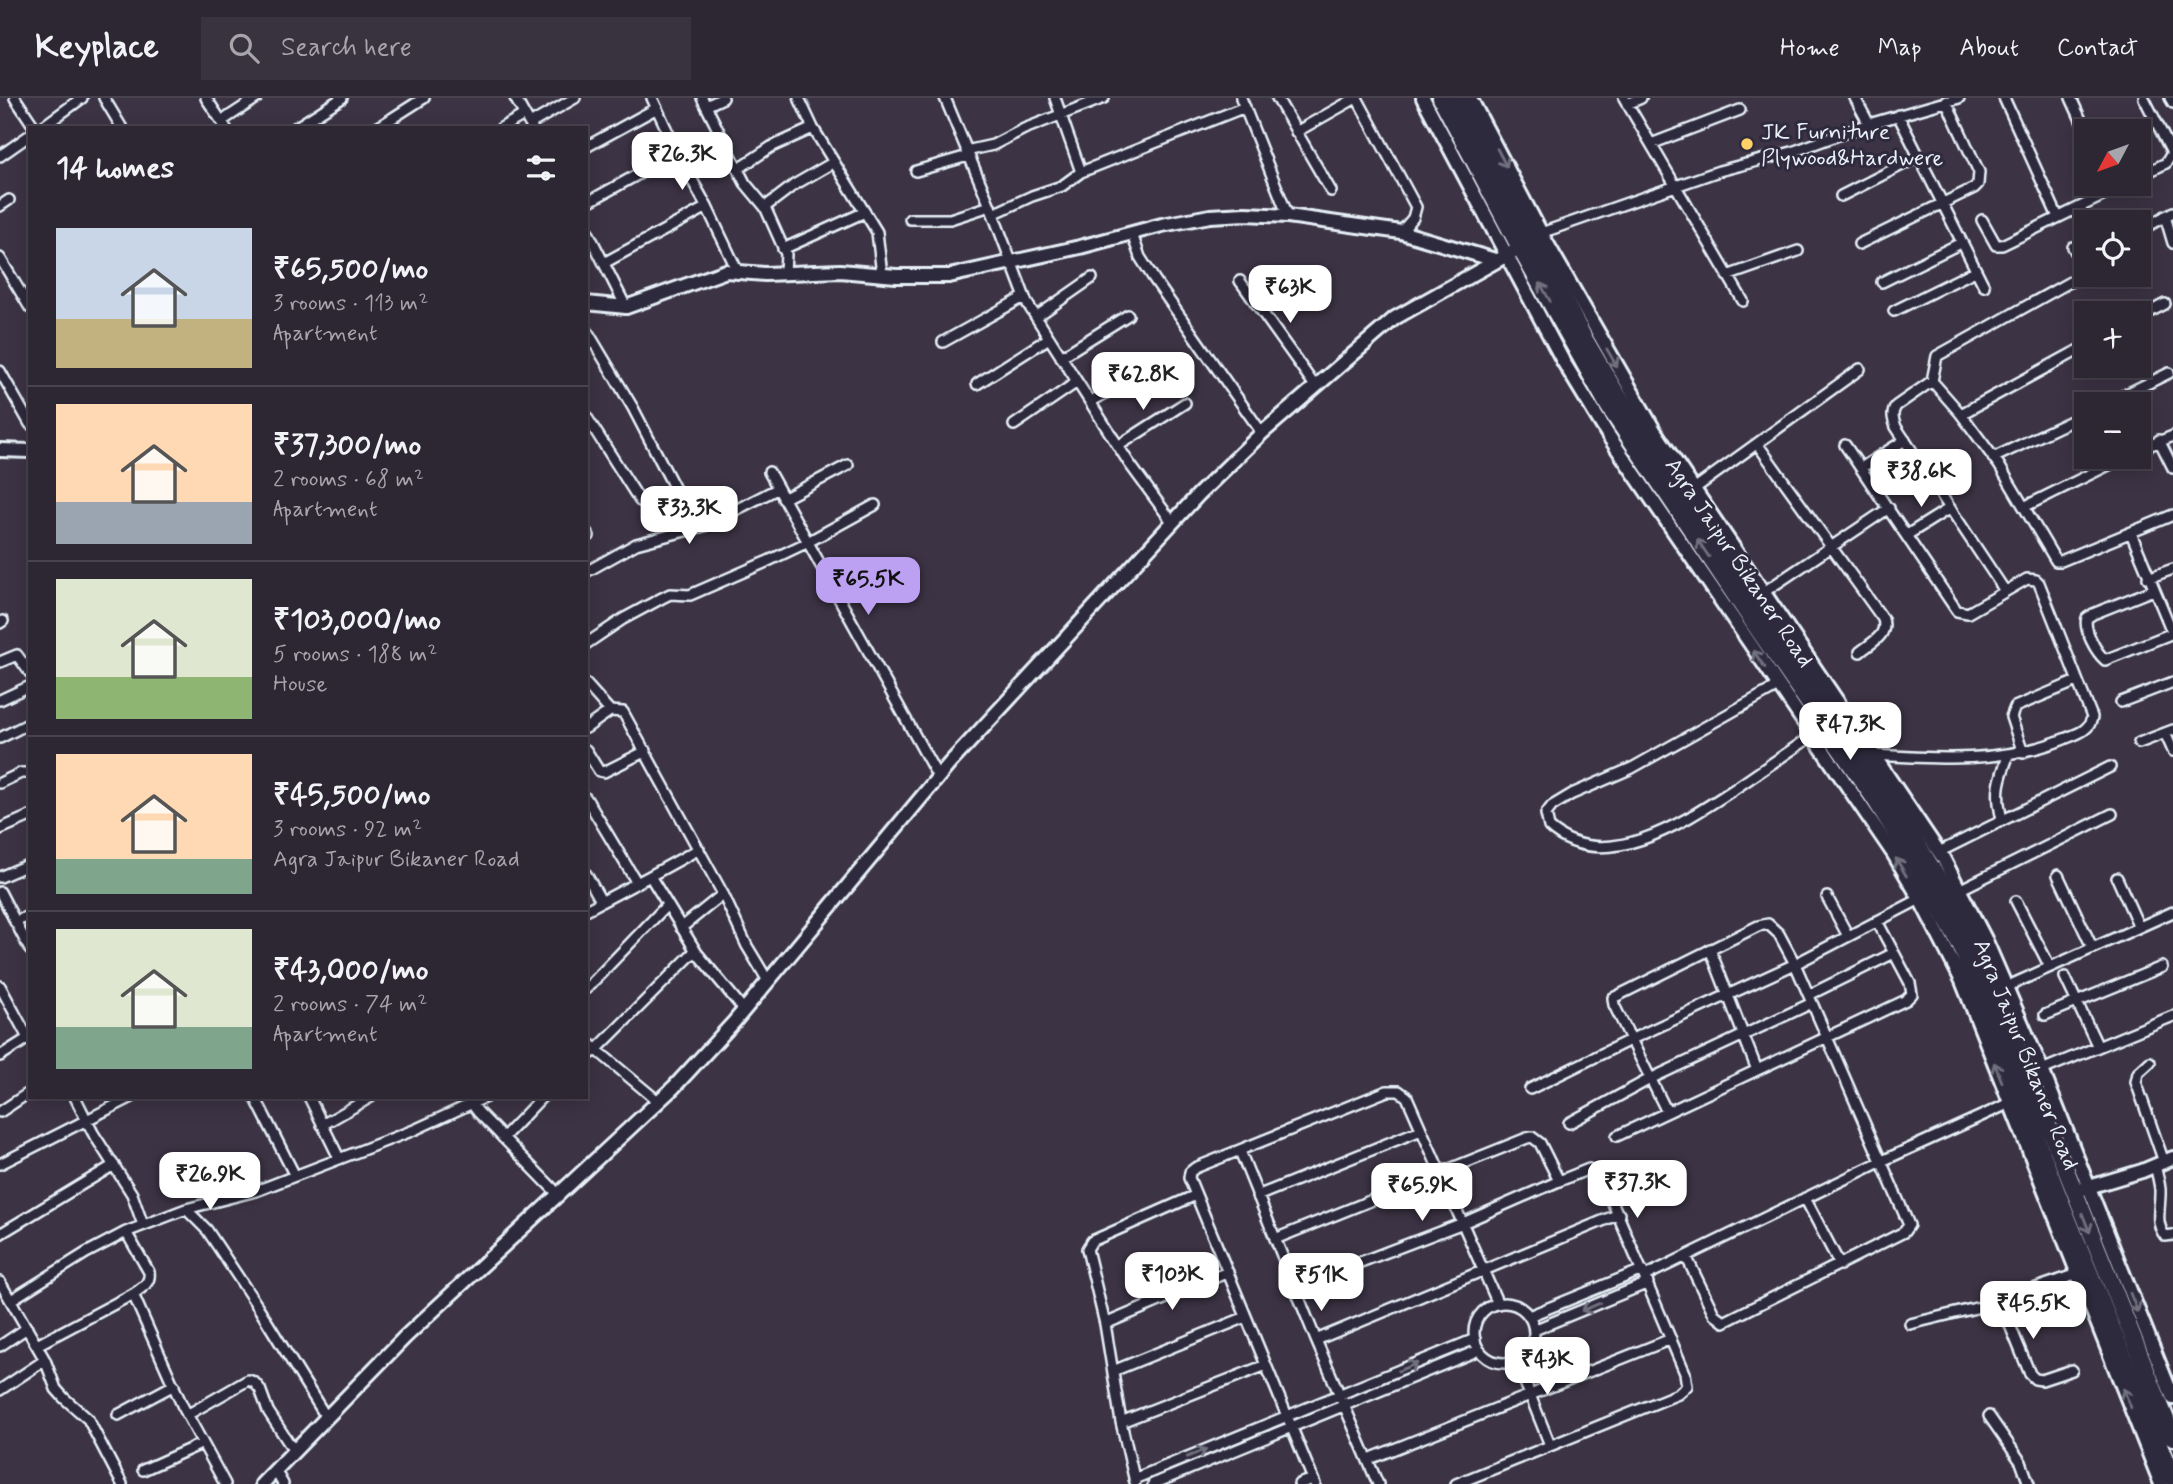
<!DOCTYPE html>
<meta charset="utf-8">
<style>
body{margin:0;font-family:Mynerve,sans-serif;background:#39323f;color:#f1f3f6;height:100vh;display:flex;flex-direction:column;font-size:26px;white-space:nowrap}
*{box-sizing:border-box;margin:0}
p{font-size:23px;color:#a7a5ac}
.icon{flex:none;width:38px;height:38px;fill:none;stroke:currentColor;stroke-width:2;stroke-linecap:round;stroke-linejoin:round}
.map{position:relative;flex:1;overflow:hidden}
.panel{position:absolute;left:28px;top:28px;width:560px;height:973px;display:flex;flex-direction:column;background:#2d2633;border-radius:0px;box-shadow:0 4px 18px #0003,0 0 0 2px #48434e}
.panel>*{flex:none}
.needle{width:46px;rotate:229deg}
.tools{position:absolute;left:2074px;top:21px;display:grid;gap:14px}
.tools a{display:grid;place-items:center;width:77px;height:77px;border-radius:0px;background:#2d2633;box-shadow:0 4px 18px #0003,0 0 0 2px #48434e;font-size:35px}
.price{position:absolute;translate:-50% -60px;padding:0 16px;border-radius:14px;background:#fff;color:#222;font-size:23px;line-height:46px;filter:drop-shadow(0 2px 4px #0008)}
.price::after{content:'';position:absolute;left:50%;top:42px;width:21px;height:16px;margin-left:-10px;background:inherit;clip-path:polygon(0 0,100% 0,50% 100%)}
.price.on{background:#bca0f2;color:#111}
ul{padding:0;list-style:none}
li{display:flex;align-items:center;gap:21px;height:175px;padding:0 28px}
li+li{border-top:2px solid #48434e}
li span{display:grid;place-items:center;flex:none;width:196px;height:140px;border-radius:0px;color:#555}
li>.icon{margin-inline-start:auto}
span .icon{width:84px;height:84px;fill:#fffc;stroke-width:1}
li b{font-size:30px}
h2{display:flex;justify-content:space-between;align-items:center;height:84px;padding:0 28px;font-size:30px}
header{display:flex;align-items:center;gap:42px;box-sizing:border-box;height:98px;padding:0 35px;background:#2d2633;border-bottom:2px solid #48434e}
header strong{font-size:33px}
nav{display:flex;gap:38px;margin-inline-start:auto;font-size:24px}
.search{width:490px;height:63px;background:#39323f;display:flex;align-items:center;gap:18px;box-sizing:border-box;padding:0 24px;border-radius:0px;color:#a7a5ac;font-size:26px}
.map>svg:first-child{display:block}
</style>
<header>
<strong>Keyplace</strong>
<div class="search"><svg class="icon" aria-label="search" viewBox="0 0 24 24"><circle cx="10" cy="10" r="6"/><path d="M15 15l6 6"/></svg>Search here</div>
<nav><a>Home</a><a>Map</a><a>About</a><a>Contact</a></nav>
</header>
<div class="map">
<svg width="2173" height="1386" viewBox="0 0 2173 1386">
<rect width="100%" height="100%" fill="#3c3344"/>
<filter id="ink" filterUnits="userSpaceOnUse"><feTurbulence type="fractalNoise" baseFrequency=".0143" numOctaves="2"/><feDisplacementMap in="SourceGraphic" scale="14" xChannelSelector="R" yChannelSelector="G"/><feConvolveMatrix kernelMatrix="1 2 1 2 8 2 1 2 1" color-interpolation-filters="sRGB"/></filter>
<g filter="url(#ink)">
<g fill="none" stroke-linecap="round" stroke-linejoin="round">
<defs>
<path id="street" d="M15 0 35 30
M104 0 122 30
M206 0 226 30
M515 0 532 30
M652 0 680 60 707 109 738 174
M702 0 745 85 765 109 794 87 834 64
M799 0 813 30 877 134 882 177
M945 0 990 108 1027 205 1129 365 1173 425
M1241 0 1288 118
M1277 0 1331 93
M1357 0 1416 109 1413 120 1401 134
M1624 0 1743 203
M1855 0 1869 26
M2004 0 2058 119
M2071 0 2086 33
M2170 0 2173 5
M1627 6 1641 0
M706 8 723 0
M1898 17 1984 188
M222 23 257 0
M530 26 575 0
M41 30 82 0
M295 30 342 0
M377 30 424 0
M501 30 524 17
M1296 34 1356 0
M1651 46 1740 12
M586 49 657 10
M966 53 993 47 1024 31 1104 0
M0 58 30 37
M738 71 771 49 813 30
M916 73 968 58
M1081 74 1245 9
M2138 79 2166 65 2172 55 2144 0
M1841 98 1918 59
M586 105 646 72 680 60
M0 108 9 102
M765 109 786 156 785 175
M993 116 1032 98 1062 88 1081 74 1055 0
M2165 118 2173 145
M910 121H950L990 108
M1982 122 1996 147H2002L2127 86
M586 130 626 209
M1541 135 1719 73 1792 54 1869 26 1959 0
M1132 136 1140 159 1154 181 1262 335
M2138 144 2148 128 2173 114
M1859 146 1974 90 1978 86 1979 74 1946 3
M2073 149 2086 173
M783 151 865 114
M0 160 30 210
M604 165 707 109
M1727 178 1798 153
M1240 183 1315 288
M1882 184 1961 145
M1894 213 1975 173
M1036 219 1092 180
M2138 220 2165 206
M586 231 633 310 675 391
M943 244 1024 199
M1061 259 1128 217
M0 273 30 326
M1932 283 1961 316 1999 367 2056 463H2061L2173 417
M977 286 1049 240
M1090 304 1160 264
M2106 306 2169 275
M1961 316 2086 248
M586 318 640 403
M1014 327 1077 284
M2159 342 2173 370
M1758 347 1883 521C1888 538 1872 544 1860 554
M1845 347 1957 513 1968 515 2027 481 2036 482 2039 485 2092 619C2090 633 2076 636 2064 641 2006 665 1937 661 1875 657
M1118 348 1185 305
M2138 352 2173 338
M1993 360 2086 316
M1861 370 1905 342
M769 374 938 679
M1694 391 1860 271
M783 401 848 367
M2024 409 2125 359
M586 434 589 438
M2131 435 2173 536
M1907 437 1950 410
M586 474 636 446 704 428 777 391
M2148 480 2173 471
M2153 492 2093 516 2087 520C2083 531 2096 554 2105 562L2173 535
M2005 493 1896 329C1893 321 1891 316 1896 308L1932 283 1937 258 2086 175
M1764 494 1889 410
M0 525 3 523
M586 546 623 521 662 500 670 496 690 497 766 464 806 445 875 407
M0 564 17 557 30 575
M586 586 610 613 623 614 723 796 747 848 768 883
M1778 588 1632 670 1572 696 1552 708 1546 716 1549 729C1604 779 1687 722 1736 690 1761 673 1787 655 1812 638
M0 602 30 588
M2121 604 2173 584
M586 630 610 613
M2165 635 2173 653
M0 640 30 625
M2139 645 2173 632
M586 652 599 673 604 674 646 653
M2023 655 2011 619 2015 609 2077 583
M0 685 21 675H30
M586 700 637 785
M2002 721C1995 694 1999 682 2009 656
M0 731 30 718
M1939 754 2110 669
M586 776 601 803
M2058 777 2092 849
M650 778 699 751
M0 779 30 766
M2117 780 2139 829
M1959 792 2112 716
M0 794 30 852
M1827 799 1848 838
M2016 803 2050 869
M586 812 650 778 697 855 744 912
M15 824 30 817
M681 830 723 796
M1710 851 1757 972
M2065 879 2098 949
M0 888 28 940
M2006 889 2173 814
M586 891 666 808
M1809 897 1894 855
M2045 917 2162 869
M586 943 659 1004
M0 958 30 939
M586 959 597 951 695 853
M2150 964 2138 975 2136 984 2164 1064
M2042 972 2173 918
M1530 991 1632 941 1795 866 1920 801
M75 999 93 1035 132 1096 143 1127
M255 999 295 1078
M309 999 339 1060
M467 999 478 1014 559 1097
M0 1014 30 994
M1667 1014 1614 907 1613 900 1758 828 1768 826 1779 836 1795 866 1909 1127 1904 1134 1724 1224 1714 1216 1686 1158
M1569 1025 1650 981 1812 905
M322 1027 371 999
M1617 1038 1906 902 1912 896 1910 885 1877 823
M503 1040 542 999
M1240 1053 1316 1242 1378 1386
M0 1066 132 999
M2155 1068C2157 1075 2159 1083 2160 1091 2161 1108 2154 1124 2165 1138L2173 1137
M1257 1098 1421 1032
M1805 1100 1840 1167
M186 1111 256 1093 414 1032 486 999
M0 1136 114 1067
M1275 1141 1527 1040 1532 1039 1540 1045 1559 1083 1589 1071 1601 1077 1685 1275 1687 1288 1678 1296 1456 1386
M1645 1178 1882 1063 2010 1005
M0 1184 45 1262 56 1291 64 1300 88 1321 122 1386
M1295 1189 1463 1125 1559 1083
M133 1196 182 1307 225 1386
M11 1202 86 1155 126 1134 186 1111 207 1132 258 1209 326 1319
M2000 1203 2030 1276 2035 1281 2042 1282 2072 1272
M1474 1235a30 30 0 1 1 60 0a30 30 0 1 1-60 0Z
M1529 1218 1642 1172
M1105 1226 1228 1174
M1910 1226 1980 1209 2078 1176
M1534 1232 1648 1185
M1316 1242 1619 1116
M37 1247 133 1196C142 1190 151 1185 149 1174L126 1134
M0 1248 27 1230
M1516 1262 1550 1347
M1113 1273 1246 1219
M0 1292 45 1262
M118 1317 174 1287
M187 1317 248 1282 254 1284 260 1291 268 1313 294 1353
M1989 1318 2021 1364 2029 1386
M1121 1324 1266 1267
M1369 1361 1671 1241
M143 1372 201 1346
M275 1372 283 1386
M1134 1381 1475 1241
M1135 1384 1121 1324 1105 1226 1087 1151 1092 1143 1196 1097
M1153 1386 1479 1252
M1299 1386 1312 1381
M1315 1386 1189 1080 1190 1074 1195 1070 1387 993H1399L1407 999 1498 1206"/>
<path id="secondary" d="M1423 0 1563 263 1608 337 1893 755 1920 801 1962 883 2161 1386
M1470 0 1541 135 1654 332 1943 760 1986 843 2042 972 2173 1300
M586 205 626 209 726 173 765 176 840 173 896 178H949L1080 149 1162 127 1210 118 1245 116 1288 118 1401 134 1495 162
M0 352 30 353
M2082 1091 2142 1073 2173 1060
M262 1386 405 1239 674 989 734 924 950 665 1199 396 1262 335 1395 220 1525 147"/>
<path id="highway" d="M1441 0 1520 150 1609 309 1757 530 1874 700 1917 769 1961 848 2059 1099 2173 1381
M1457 0 1584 240 1615 293 1765 520 1883 690 1955 808 1990 882 2173 1339"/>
</defs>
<use href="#street" stroke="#e8f1f8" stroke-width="14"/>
<use href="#secondary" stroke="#e8f1f8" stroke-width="18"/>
<use href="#highway" stroke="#e8f1f8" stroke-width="21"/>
<use href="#street" stroke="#2f2a3d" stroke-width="9"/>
<use href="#secondary" stroke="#2f2a3d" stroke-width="12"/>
<use href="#highway" stroke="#2f2a3d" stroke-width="16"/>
</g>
<defs><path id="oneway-shaft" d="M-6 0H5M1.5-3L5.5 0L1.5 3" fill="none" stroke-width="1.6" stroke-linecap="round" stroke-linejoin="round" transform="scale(1.75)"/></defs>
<g stroke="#70707e">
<use href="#oneway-shaft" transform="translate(1502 60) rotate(62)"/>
<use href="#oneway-shaft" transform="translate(1545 194) rotate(-119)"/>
<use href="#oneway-shaft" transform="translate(1612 260) rotate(60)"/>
<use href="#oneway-shaft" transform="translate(1703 450) rotate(-124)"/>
<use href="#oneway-shaft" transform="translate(1759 561) rotate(-125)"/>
<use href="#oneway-shaft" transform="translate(1901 769) rotate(-121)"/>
<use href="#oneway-shaft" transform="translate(1998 974) rotate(-112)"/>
<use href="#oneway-shaft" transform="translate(2086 1125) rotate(68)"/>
<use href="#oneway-shaft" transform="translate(2134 1205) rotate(68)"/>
<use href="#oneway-shaft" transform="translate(1591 1209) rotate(157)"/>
<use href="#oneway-shaft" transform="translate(1408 1269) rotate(-22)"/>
<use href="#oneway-shaft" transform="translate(2127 1300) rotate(-112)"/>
<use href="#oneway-shaft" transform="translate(1197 1355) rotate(-23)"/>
</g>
</g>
<circle fill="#ffd166" stroke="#2f2a3d" stroke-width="2.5" cx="1747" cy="46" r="7"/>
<g text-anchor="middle" stroke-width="6" stroke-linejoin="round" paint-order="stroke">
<g font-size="23" fill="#e8f1f8" stroke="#2f2a3d" text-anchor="start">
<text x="1761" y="41">JK Furniture<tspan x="1761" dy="26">Plywood&amp;Hardwere</tspan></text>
</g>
<g font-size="23" fill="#e8f1f8" stroke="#2f2a3d">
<text transform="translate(1740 464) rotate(56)" y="8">Agra Jaipur Bikaner Road</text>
<text transform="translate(2027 956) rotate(68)" y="8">Agra Jaipur Bikaner Road</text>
</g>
</g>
</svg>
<div class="tools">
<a><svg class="needle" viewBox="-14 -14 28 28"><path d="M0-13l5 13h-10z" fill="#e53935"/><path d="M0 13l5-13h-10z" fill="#a7a5ac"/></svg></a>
<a><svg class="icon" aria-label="locate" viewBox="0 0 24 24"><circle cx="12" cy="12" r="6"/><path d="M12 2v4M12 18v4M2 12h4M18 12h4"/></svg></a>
<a>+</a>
<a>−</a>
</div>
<b class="price" style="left:682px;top:94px">₹26.3K</b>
<b class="price" style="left:1290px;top:227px">₹63K</b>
<b class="price" style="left:1143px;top:314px">₹62.8K</b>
<b class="price" style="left:1921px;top:411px">₹38.6K</b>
<b class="price" style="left:689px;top:448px">₹33.3K</b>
<b class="price on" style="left:868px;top:519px">₹65.5K</b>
<b class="price" style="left:1850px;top:664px">₹47.3K</b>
<b class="price" style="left:210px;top:1114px">₹26.9K</b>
<b class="price" style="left:1637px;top:1122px">₹37.3K</b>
<b class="price" style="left:1422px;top:1125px">₹65.9K</b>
<b class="price" style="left:1172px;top:1214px">₹103K</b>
<b class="price" style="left:1321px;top:1215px">₹51K</b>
<b class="price" style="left:2033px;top:1243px">₹45.5K</b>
<b class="price" style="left:1547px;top:1299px">₹43K</b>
<section class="panel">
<h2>14 homes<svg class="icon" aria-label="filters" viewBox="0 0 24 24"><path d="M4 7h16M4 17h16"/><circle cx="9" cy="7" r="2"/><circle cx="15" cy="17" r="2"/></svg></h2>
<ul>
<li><span style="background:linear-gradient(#c9d6e8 65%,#c2b280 0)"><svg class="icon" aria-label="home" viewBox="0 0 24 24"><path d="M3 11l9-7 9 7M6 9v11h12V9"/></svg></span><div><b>₹65,500/mo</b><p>3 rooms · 113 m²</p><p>Apartment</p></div></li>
<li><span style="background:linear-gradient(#ffd9b3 70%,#9aa5b1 0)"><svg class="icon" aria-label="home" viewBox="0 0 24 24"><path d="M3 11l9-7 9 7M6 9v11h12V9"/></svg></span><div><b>₹37,300/mo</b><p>2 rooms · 68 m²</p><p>Apartment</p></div></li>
<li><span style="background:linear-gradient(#dfe7d0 70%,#8fb573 0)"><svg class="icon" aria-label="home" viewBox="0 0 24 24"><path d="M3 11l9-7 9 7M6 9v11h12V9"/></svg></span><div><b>₹103,000/mo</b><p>5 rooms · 188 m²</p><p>House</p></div></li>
<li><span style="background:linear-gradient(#ffd9b3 75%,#7fa58c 0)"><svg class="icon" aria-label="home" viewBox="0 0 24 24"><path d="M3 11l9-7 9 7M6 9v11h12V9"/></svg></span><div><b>₹45,500/mo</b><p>3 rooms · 92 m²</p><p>Agra Jaipur Bikaner Road</p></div></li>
<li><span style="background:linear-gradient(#dfe7d0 70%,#7fa58c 0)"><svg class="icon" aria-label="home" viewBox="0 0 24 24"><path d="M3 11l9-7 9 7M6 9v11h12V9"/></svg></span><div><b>₹43,000/mo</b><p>2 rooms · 74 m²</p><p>Apartment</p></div></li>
</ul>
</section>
</div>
